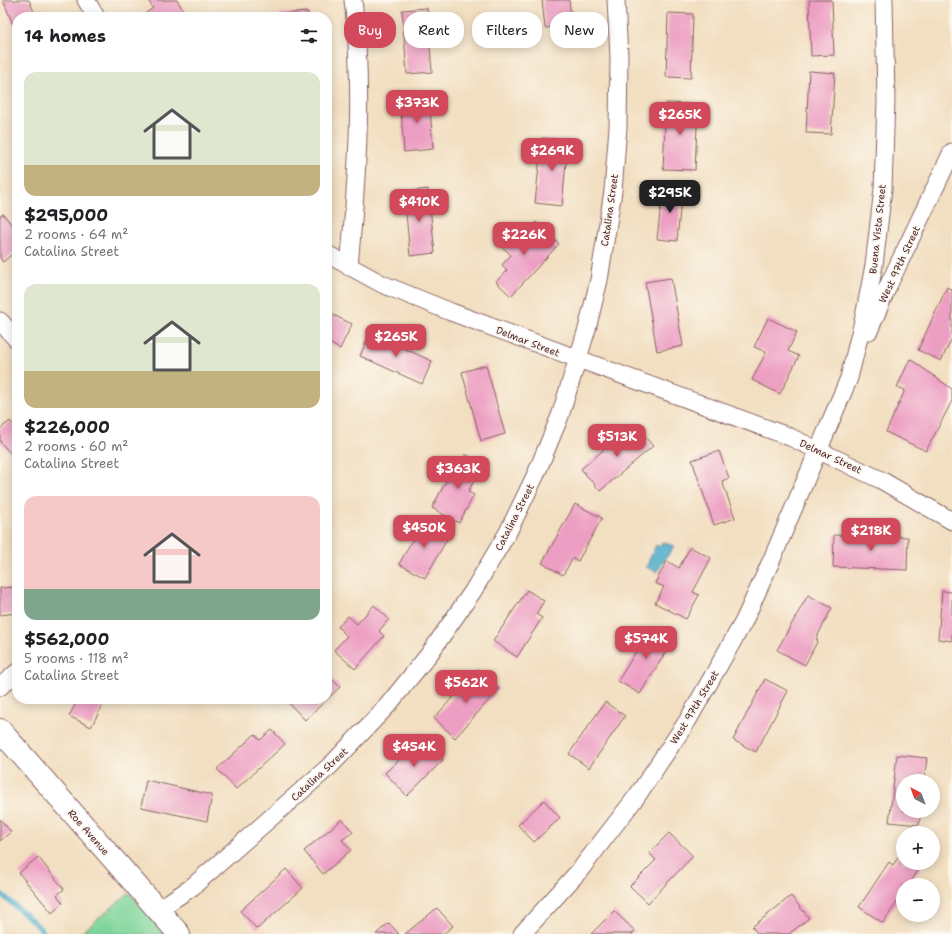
<!DOCTYPE html>
<meta charset="utf-8">
<style>
body{margin:0;font-family:"Shantell Sans",sans-serif;background:#f2f2f2;color:#202124;height:100vh;display:flex;flex-direction:column;font-size:15px;white-space:nowrap}
*{box-sizing:border-box;margin:0}
p{font-size:13px;color:#757577}
.icon{flex:none;width:22px;height:22px;fill:none;stroke:currentColor;stroke-width:2;stroke-linecap:round;stroke-linejoin:round}
.map{position:relative;flex:1;overflow:hidden}
.drawer{position:absolute;left:12px;top:12px;width:320px;height:692px;display:flex;flex-direction:column;background:#fff;border-radius:16px;box-shadow:0 2px 10px #0003}
.drawer>*{flex:none}
.banner{position:absolute;left:344px;top:12px;width:380px;height:36px;display:flex;gap:8px}
.needle{width:26px;rotate:319deg}
.fabs{position:absolute;left:896px;top:774px;display:grid;gap:8px}
.fabs a{display:grid;place-items:center;width:44px;height:44px;border-radius:50%;background:#fff;box-shadow:0 2px 10px #0003;font-size:20px}
.price{position:absolute;translate:-50% -34px;padding:0 9px;border-radius:8px;background:#d1495b;color:#fff;font-size:13px;line-height:26px;filter:drop-shadow(0 1px 2px #0008)}
.price::after{content:'';position:absolute;left:50%;top:24px;width:12px;height:9px;margin-left:-6px;background:inherit;clip-path:polygon(0 0,100% 0,50% 100%)}
.price.active{background:#222;color:#fff}
ul{padding:0;list-style:none}
li{display:grid;align-content:center;gap:8px;height:212px;padding:0 12px}
li span{display:grid;place-items:center;height:124px;border-radius:12px;color:#555}
li>.icon{margin-inline-start:auto}
span .icon{width:72px;height:72px;fill:#fffc;stroke-width:1}
li b{font-size:17px}
h2{display:flex;justify-content:space-between;align-items:center;height:48px;padding:0 12px;font-size:17px}
.tag{padding:0 14px;border-radius:16px;background:#fff;box-shadow:0 2px 10px #0003;font-size:14px;line-height:36px}
.tag.active{background:#d1495b;color:#fff}
.map>svg:first-child{display:block}
</style>
<div class="map">
<svg width="952" height="934" viewBox="0 0 952 934">
<rect width="100%" height="100%" fill="#fbf7ec"/>
<filter id="ink" filterUnits="userSpaceOnUse"><feTurbulence type="fractalNoise" baseFrequency=".025" numOctaves="2"/><feDisplacementMap in="SourceGraphic" scale="8" xChannelSelector="R" yChannelSelector="G"/><feConvolveMatrix kernelMatrix="1 2 1 2 8 2 1 2 1" color-interpolation-filters="sRGB"/></filter>
<filter id="wash" filterUnits="userSpaceOnUse"><feTurbulence type="fractalNoise" baseFrequency=".012" numOctaves="4" result="noise"/><feDisplacementMap in="SourceGraphic" scale="16" xChannelSelector="R" yChannelSelector="G"/><feGaussianBlur stdDeviation="0.9" result="paint"/><feColorMatrix in="noise" values="0 0 0 0 0 0 0 0 0 0 0 0 0 0 0 0 0 1.4 0 .05"/><feComposite in="paint" operator="in"/></filter>
<g filter="url(#wash)">
<rect width="100%" height="100%" fill="#f2dec0"/>
<path fill="#7bd49a" stroke="#627a62" d="M129 893 165 934H80Z"/>
<path fill="#4caccb" stroke="#4b667b" d="M662 542 674 546 657 572 646 567 656 545 660 547Z"/>
<g fill="none" stroke-linecap="round" stroke-linejoin="round">
<path stroke="#4caccb" stroke-width="5.5" d="M0 893 36 924 45 934"/>
</g>
<g id="blocks">
<path fill="#ed9fc3" d="M3 0H29L36 17H17V34Z
M148 0H177L187 16 148 17 146 13 153 8Z
M542 0H569L572 25 545 28Z
M809 0H832L834 55 811 56Z
M427 8 432 72 407 74 402 10Z
M308 12 309 17H280V14Z
M668 13 693 14 691 78 666 77Z
M809 71 835 73 831 134 806 133Z
M429 93 433 149 404 152 401 110 410 109 409 95Z
M666 103 698 104 695 170 663 169Z
M542 138 568 140 562 206 535 203Z
M663 187 682 189 677 241 657 239Z
M428 189 435 253 410 256 404 192Z
M3 214 17 231V250L3 262 0 258V216Z
M536 222 559 244 511 296 496 282 507 270 502 265 511 255 498 243 511 230 520 239Z
M671 278 683 346 657 351 645 282Z
M947 287 952 290V338L941 361 918 350Z
M327 312 352 324 340 349 327 342Z
M768 318 797 332 788 351 799 356 780 394 752 380 766 352 754 347Z
M370 333 432 361 422 384 360 356Z
M910 359 952 389V401L926 451 886 432 905 390 897 387Z
M486 365 505 434 481 441 462 372Z
M10 421 17 429V460L0 442V429Z
M634 424 653 446 600 491 581 469Z
M719 451 729 478 722 481 735 518 714 525 692 460Z
M465 454 483 464 468 492 474 495 459 523 432 508 454 466 458 468Z
M575 504 602 518 578 561 573 558 563 575 542 563Z
M424 519 450 534 425 578 399 564Z
M834 535 908 537 907 570 833 567Z
M690 547 711 558 693 592 699 595 686 619 655 603 664 587 655 583 667 561 679 568Z
M17 587V613L0 615V588Z
M527 590 544 601 536 614 542 618 517 657 493 641Z
M942 591 952 592V641L938 639Z
M808 595 832 608 816 639 818 640 805 665 777 650Z
M374 605 389 619 379 631 384 636 355 669 334 650 347 636 338 627 348 616 357 624Z
M651 627 673 640 640 694 618 681Z
M478 670 499 689 455 738 434 718Z
M327 674 340 687 305 720 285 699H327Z
M765 679 788 691 756 752 733 740Z
M78 699H106L91 727 69 716Z
M605 702 625 716 589 768 569 754Z
M272 730 285 744 236 789 217 769 255 734 260 740Z
M425 741 443 760 407 796 385 773 405 754 409 758Z
M897 755 927 758 924 781H903V811H921L919 825 889 822Z
M146 780 212 795 207 821 141 807Z
M544 800 560 818 534 842 518 825Z
M0 819 11 832 0 841Z
M342 819 353 832 342 840 351 850 323 874 304 851Z
M669 833 693 856 648 903 630 886 656 860 649 853Z
M903 850V863H923L909 885H903V893L883 923 859 907 889 862 893 865Z
M38 857 64 889 57 895 63 903 52 913 19 873Z
M286 869 303 888 257 929 240 911Z
M791 896 809 918 789 934H758L752 927Z
M437 908 453 926 443 934H405Z
M614 911 635 931 632 934H591Z
M389 923 399 934H376Z"/>
</g>
</g>
<g filter="url(#ink)">
<use href="#blocks" fill-opacity="0" stroke="#85625f" stroke-width="1"/>
<g fill="none" stroke-linecap="round" stroke-linejoin="round">
<defs>
<path id="minor" d="M86 0 96 17
M327 254 382 284 451 312 790 437 881 480 952 521
M349 267C357 178 364 89 353 0
M0 321 17 340
M869 331 889 284 952 152
M0 687 17 672
M159 909 192 887 332 764 388 705 430 653 473 591 508 532 536 474 560 416 587 329 599 280 613 191 618 127 619 57 616 0
M522 934 580 870 637 796 688 720 744 621 772 559 849 378 864 317 874 265 883 189 886 100 884 0"/>
<path id="secondary" d="M0 730 179 934"/>
</defs>
<use href="#minor" stroke="#85625f" stroke-width="19"/>
<use href="#secondary" stroke="#85625f" stroke-width="24"/>
<use href="#minor" stroke="#fff" stroke-width="17"/>
<use href="#secondary" stroke="#fff" stroke-width="22"/>
</g>
</g>
<g text-anchor="middle" stroke-width="3" stroke-linejoin="round" paint-order="stroke">
<g font-size="10" fill="#4a1f2b" stroke="#fbf7ec">
<text transform="translate(609 210) rotate(-82)" y="4">Catalina Street</text>
<text transform="translate(877 229) rotate(-84)" y="4">Buena Vista Street</text>
<text transform="translate(899 264) rotate(-65)" y="4">West 97th Street</text>
<text transform="translate(528 341) rotate(21)" y="4">Delmar Street</text>
<text transform="translate(831 456) rotate(25)" y="4">Delmar Street</text>
<text transform="translate(514 517) rotate(-63)" y="4">Catalina Street</text>
<text transform="translate(694 707) rotate(-59)" y="4">West 97th Street</text>
<text transform="translate(319 774) rotate(-43)" y="4">Catalina Street</text>
<text transform="translate(89 832) rotate(49)" y="4">Roe Avenue</text>
</g>
</g>
</svg>
<div class="fabs">
<a><svg class="needle" viewBox="-14 -14 28 28"><path d="M0-13l5 13h-10z" fill="#e53935"/><path d="M0 13l5-13h-10z" fill="#757577"/></svg></a>
<a>+</a>
<a>−</a>
</div>
<b class="price" style="left:417px;top:124px">$373K</b>
<b class="price" style="left:680px;top:136px">$265K</b>
<b class="price" style="left:552px;top:172px">$269K</b>
<b class="price active" style="left:670px;top:214px">$295K</b>
<b class="price" style="left:419px;top:223px">$410K</b>
<b class="price" style="left:524px;top:256px">$226K</b>
<b class="price" style="left:396px;top:358px">$265K</b>
<b class="price" style="left:617px;top:458px">$513K</b>
<b class="price" style="left:458px;top:490px">$363K</b>
<b class="price" style="left:424px;top:549px">$450K</b>
<b class="price" style="left:871px;top:552px">$218K</b>
<b class="price" style="left:646px;top:660px">$574K</b>
<b class="price" style="left:466px;top:704px">$562K</b>
<b class="price" style="left:414px;top:768px">$454K</b>
<div class="banner">
<a class="tag active">Buy</a>
<a class="tag">Rent</a>
<a class="tag">Filters</a>
<a class="tag">New</a>
</div>
<section class="drawer">
<h2>14 homes<svg class="icon" aria-label="filters" viewBox="0 0 24 24"><path d="M4 7h16M4 17h16"/><circle cx="9" cy="7" r="2"/><circle cx="15" cy="17" r="2"/></svg></h2>
<ul>
<li><span style="background:linear-gradient(#dfe7d0 75%,#c2b280 0)"><svg class="icon" aria-label="home" viewBox="0 0 24 24"><path d="M3 11l9-7 9 7M6 9v11h12V9"/></svg></span><div><b>$295,000</b><p>2 rooms · 64 m²</p><p>Catalina Street</p></div></li>
<li><span style="background:linear-gradient(#dfe7d0 70%,#c2b280 0)"><svg class="icon" aria-label="home" viewBox="0 0 24 24"><path d="M3 11l9-7 9 7M6 9v11h12V9"/></svg></span><div><b>$226,000</b><p>2 rooms · 60 m²</p><p>Catalina Street</p></div></li>
<li><span style="background:linear-gradient(#f6c9c9 75%,#7fa58c 0)"><svg class="icon" aria-label="home" viewBox="0 0 24 24"><path d="M3 11l9-7 9 7M6 9v11h12V9"/></svg></span><div><b>$562,000</b><p>5 rooms · 118 m²</p><p>Catalina Street</p></div></li>
</ul>
</section>
</div>
